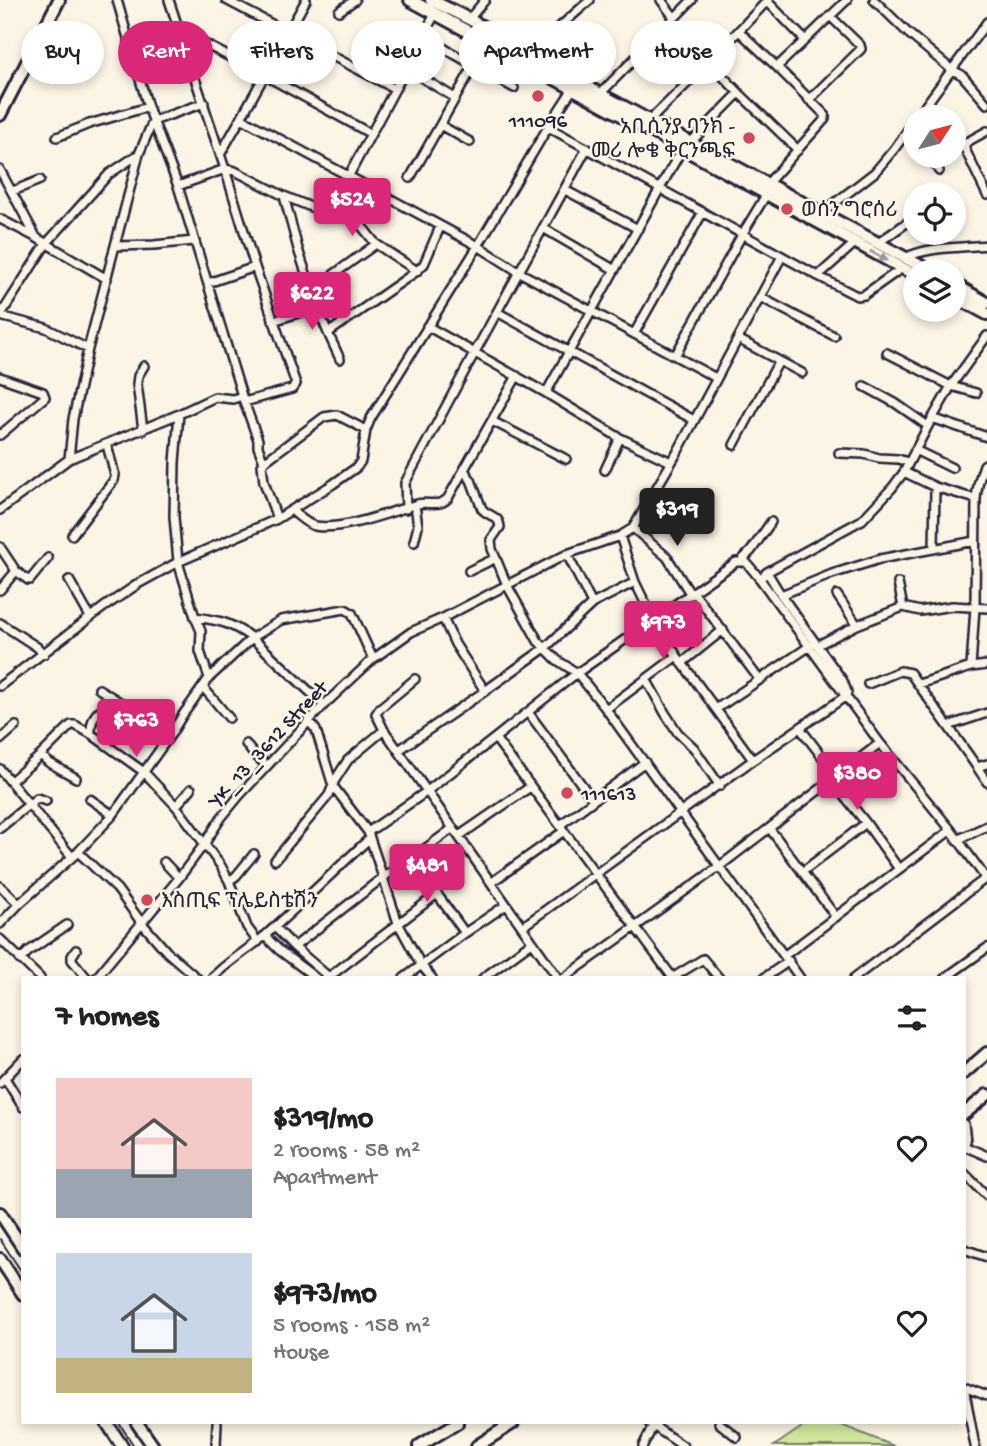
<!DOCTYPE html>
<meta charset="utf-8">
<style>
body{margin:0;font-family:"Gochi Hand","Noto Sans Ethiopic",sans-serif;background:#f2f2f2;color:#202124;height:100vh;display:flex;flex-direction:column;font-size:26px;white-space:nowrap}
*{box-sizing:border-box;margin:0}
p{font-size:23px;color:#757577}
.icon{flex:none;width:38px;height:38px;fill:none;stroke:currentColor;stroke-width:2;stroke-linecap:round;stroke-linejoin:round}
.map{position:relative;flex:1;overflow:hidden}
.side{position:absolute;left:21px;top:976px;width:945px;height:448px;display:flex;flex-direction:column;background:#fff;border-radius:0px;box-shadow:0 4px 10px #0003}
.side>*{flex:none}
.hud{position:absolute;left:21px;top:21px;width:945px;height:63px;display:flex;gap:14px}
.needle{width:46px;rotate:54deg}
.buttons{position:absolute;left:903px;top:105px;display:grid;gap:14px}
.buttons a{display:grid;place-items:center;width:63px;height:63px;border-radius:50%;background:#fff;box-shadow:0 4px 10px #0003;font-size:35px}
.price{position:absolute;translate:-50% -60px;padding:0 16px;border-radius:7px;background:#db2777;color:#fff;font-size:23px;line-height:46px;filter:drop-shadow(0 2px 4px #0008)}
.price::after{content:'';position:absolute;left:50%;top:42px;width:21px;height:16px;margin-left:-10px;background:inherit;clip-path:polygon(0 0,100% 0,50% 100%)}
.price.current{background:#222;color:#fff}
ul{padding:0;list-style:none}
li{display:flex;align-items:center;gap:21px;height:175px;padding:0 35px}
li span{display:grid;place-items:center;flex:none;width:196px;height:140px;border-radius:0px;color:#555}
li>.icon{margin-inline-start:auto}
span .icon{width:84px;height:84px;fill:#fffc;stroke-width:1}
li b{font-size:30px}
h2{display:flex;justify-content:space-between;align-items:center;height:84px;padding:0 35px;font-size:30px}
.pill{padding:0 24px;border-radius:32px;background:#fff;box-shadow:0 4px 10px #0003;font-size:24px;line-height:63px}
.pill.current{background:#db2777;color:#fff}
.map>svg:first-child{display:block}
</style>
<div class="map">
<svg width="987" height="1446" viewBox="0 0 987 1446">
<rect width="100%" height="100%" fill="#fcf5e5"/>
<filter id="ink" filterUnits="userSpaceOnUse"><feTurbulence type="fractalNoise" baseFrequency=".0143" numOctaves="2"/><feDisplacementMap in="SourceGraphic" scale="14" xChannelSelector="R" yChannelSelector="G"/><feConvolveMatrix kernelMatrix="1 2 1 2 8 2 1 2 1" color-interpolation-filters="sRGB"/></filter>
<g filter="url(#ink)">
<path fill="#cfe69b" stroke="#78846b" stroke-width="2" d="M808 1423H836L894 1446H774Z"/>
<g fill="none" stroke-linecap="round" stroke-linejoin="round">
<defs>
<path id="street" d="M117 0 148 107 178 186 242 396 258 440V447L264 462
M169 0 225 169 255 267 296 384 292 389 244 402
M226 0 395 89
M306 0 241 118 478 246 519 272 716 378
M661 0 674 17
M766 0 805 40
M874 0 908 33 952 70 962 75 987 104
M339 11 355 0
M469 19 485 0
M670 22 739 93 798 150
M180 31 264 75 371 134
M739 31 777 67
M424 37 514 88
M529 54 590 0
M406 68 455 98
M600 94 692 0
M809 100 861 49 860 45 830 16
M917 117 987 22
M650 120 709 62 768 0
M440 125 470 142
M548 127 818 276 857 296 864 295 902 268
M987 131 967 142 964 147 987 195
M57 137 89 124 148 107
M690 143 739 93
M221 153 241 118
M929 156 939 171
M0 170 36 237
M410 178 474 65
M768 183 825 119V115L777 67 847 0
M178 186 225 169 235 171 284 196 323 212 331 207 339 198 376 244 417 271 424 264 440 227
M565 190 638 229
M13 191 40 180
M284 196 298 249 317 307 328 333 417 271
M339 198 348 177 435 14
M822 213 875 172 895 148 915 120
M0 219 37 238 107 279
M543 228 615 270
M878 243 915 217
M116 246 154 245 194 241
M905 258C929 246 961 248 987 245
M818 276 855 243
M208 283 255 267
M312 290 376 244
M760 297 834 336
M497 312 694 420
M0 316 46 244 109 174 139 154
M0 316 46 328 88 349
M273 321 317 307
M427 326 546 393 620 438 671 462
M328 333 340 359
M634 334 703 212
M987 336 951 386 928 426 904 472 892 488 862 520 767 572 760 579 880 743 951 830 987 880
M738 339 802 373
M887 353 951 386 976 393
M675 356 743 233 766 195
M0 377 43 392 45 397 0 435
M864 386 895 403 928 426
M546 393 682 149
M179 414 175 462 174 517 178 562 195 617 201 631 200 651 209 678
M932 418 987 437
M492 421 566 459
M143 430 137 384 138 376 144 366
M734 445 779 361
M915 450 952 468
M839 453 864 454 879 458 898 459 908 462
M69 459 179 414 215 397 233 399 242 396
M464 470 471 480 482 509C489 517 499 515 500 527L491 540 492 549 507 585 538 641 557 660 577 673 606 709 800 978
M605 470 620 438
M904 472 935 487 976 499C977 487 980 476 984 465L987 463
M406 509 405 483 475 352 587 148
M0 510 69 459 73 419 88 349 139 154 153 121 204 103
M292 511C299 516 306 524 315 526 343 531 390 512 417 504 429 501 439 508 448 498L517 376
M277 519 264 482 262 465 264 462 324 417 337 415 366 430
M633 528 667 557 691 595
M72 535 114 480 115 475 107 445
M620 536 635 582 653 619 677 656 753 760
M414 542 418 526 415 505
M0 547 16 571 28 580H30L48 558
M934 549 935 487
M567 554 592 604
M741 561 751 551 771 522
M469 571 496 558
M69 580 90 617
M0 590 16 571
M694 593 759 679
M781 595 832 574 880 559 975 541
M837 595 857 625
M903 607 920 611 952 606 987 608
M195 617C222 621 229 622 252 638L324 705
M443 618 455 644 485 691 545 648 592 604 635 582
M0 623 37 647 44 654
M818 645 857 625 903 607 898 583
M682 663 723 630
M971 667 975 607 976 499
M646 679 665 713 678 733 694 748 720 786
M868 684 900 671 910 673 948 726 987 713
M919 684 971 667 987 665
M0 686 104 607 138 584 178 562 277 519 333 484 357 467 361 461 366 430 371 418 478 246 548 127 574 87
M203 687 229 718
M99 689 171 734
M606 709 677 656
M716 709 810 646
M528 712 593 800
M308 720 316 730 333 786 368 832 398 923 421 965 432 978
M948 726 977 767 987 764
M800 728 837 776
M384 730 376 714 380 708 415 679
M91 734C90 714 101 707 118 701
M0 740 16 726
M246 744 251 751 266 765
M399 750 485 691
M41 755 48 762 76 778
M977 767 987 782
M0 769 72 857
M832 780 866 823
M11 781 41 755 71 725H75L91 734 144 772 176 806 221 866 229 881 247 927 258 942
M90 799 113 815
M176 806 191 789
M560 825 645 762
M0 828 37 798 46 801
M770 829 836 917
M368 832 426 792 495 738
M459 836 530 787
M957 840 987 826
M78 852 117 889 141 922 167 952 197 978
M414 857 437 894 465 933
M275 860 329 795 335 780 348 760 384 730 558 978
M164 862 179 878
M802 872 866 823 899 869
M229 881 236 876 254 854
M492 882 564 831
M0 886 19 904
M0 924 19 904 78 852 113 815 171 734 182 716 209 678 252 638 281 620 345 609 352 613 373 659
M275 927 294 947 330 978
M522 927 753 760 846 696 847 692 843 681 781 595 767 572
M265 936 279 950 316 978
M0 939 40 978
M294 947 382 878 414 857 453 828
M76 950 72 956V960L87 978
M785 955 951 830
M20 960 29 951 67 925
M329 977 437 894
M96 978 179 878 205 843 221 818 239 796 324 705 373 659 411 632 443 618 567 554 620 536 633 528 677 453 782 256
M212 978C228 961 250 949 268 933 302 903 335 870 369 839
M404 978 465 933 506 905
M483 978 532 942
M564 978 720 866 880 743
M672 978 703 959 719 978
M673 978 495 738 577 673 736 562H746L760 579
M764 978 789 961
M854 978 986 878
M945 978 987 948
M5 1078 23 1107
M0 1083 23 1059
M964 1124 966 1141 964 1146 987 1156
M964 1173 987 1196
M964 1249 987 1257
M964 1387 975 1446
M964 1387 987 1396
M649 1423 683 1446
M719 1423 737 1437
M216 1446 217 1423
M643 1446 653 1426"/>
<path id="primary" d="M410 0 915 275
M431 0 469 19 600 94 930 271
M0 115 59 0
M954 284 987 303
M954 296 987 314
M964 1073 987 1053
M964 1114 987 1095
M0 1213 23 1248
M0 1259 23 1294
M107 1423 122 1446
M137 1423 153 1446
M419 1446 457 1423
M477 1446 513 1423"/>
</defs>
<use href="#street" stroke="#22223b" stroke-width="12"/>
<use href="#primary" stroke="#22223b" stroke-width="16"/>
<use href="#street" stroke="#fcf5e5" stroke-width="7"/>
<use href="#primary" stroke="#fcf5e5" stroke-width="10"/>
<path stroke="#22223b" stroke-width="2" d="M0 1239 23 1274
M119 1423 134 1446"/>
</g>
<defs><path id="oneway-solid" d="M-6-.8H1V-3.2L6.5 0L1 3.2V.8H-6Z" transform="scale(1.75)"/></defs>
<use fill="#9a9698" href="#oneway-solid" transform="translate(879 256) rotate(28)"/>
</g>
<g fill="#d1495b" stroke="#fcf5e5" stroke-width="2.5">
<circle cx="538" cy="96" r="7"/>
<circle cx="749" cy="138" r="7"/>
<circle cx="787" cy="209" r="7"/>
<circle cx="567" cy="793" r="7"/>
<circle cx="147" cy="900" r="7"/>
</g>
<g text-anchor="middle" stroke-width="5" stroke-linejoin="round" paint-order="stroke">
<g font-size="21" fill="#22223b" stroke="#fcf5e5" text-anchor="start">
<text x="538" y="127" text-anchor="middle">111096</text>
<text x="735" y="133" text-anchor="end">አቢሲንያ ባንክ -<tspan x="735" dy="24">መሪ ሎቄ ቅርንጫፍ</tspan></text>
<text x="801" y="216">ወሰን ግሮሰሪ</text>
<text x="581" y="800">111613</text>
<text x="161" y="907">እስጢፍ ፕሌይስቴሽን</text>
</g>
<g font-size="21" fill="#22223b" stroke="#fcf5e5">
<text transform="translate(267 743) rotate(-47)" y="7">YK_13_3612 Street</text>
</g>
</g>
</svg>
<div class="buttons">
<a><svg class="needle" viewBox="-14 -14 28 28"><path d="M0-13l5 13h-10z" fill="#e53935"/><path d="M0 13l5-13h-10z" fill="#757577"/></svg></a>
<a><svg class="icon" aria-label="locate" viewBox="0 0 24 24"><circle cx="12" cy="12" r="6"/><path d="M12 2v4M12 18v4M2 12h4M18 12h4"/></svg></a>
<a><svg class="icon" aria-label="layers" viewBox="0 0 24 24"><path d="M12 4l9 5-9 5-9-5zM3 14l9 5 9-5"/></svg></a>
</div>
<b class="price" style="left:352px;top:238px">$524</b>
<b class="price" style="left:312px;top:332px">$622</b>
<b class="price current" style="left:677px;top:548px">$319</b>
<b class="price" style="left:663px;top:661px">$973</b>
<b class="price" style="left:136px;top:759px">$763</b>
<b class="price" style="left:857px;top:812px">$380</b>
<b class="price" style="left:427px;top:904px">$481</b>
<div class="hud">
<a class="pill">Buy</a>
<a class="pill current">Rent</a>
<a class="pill">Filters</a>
<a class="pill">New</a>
<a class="pill">Apartment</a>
<a class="pill">House</a>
</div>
<section class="side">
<h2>7 homes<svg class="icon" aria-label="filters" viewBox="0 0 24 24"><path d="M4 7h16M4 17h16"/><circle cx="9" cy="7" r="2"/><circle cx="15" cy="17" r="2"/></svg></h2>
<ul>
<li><span style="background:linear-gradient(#f6c9c9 65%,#9aa5b1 0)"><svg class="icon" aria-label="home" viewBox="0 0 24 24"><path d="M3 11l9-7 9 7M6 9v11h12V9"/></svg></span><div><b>$319/mo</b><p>2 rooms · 58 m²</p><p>Apartment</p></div><svg class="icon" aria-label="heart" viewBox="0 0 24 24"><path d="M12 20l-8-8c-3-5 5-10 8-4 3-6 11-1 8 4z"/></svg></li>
<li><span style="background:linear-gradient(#c9d6e8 75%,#c2b280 0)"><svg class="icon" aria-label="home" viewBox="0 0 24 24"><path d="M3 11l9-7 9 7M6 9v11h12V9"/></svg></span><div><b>$973/mo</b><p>5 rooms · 158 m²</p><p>House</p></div><svg class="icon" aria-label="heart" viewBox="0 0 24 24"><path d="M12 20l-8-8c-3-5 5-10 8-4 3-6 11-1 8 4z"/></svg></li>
</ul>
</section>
</div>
